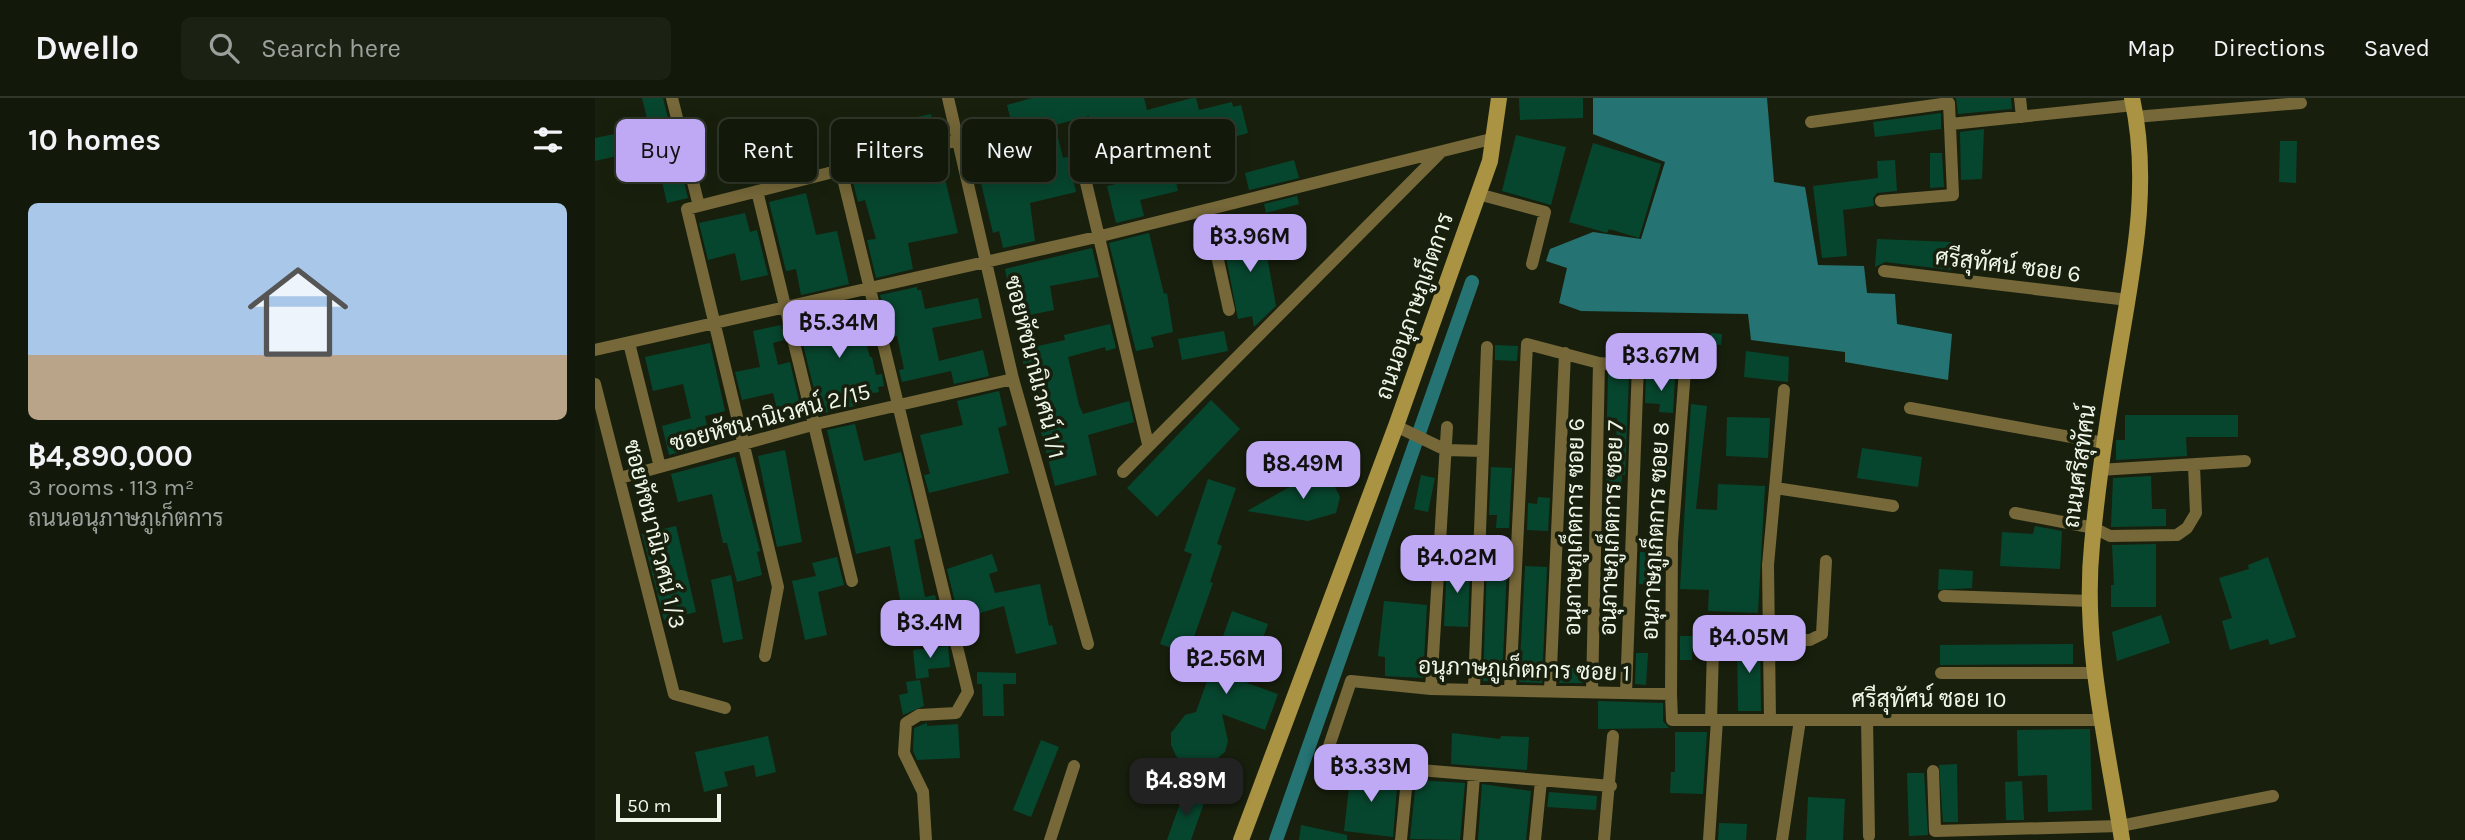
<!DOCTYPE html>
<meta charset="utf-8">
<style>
body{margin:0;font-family:Karla,Sarabun,sans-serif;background:#1b2113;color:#f1f3f6;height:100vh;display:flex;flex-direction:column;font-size:26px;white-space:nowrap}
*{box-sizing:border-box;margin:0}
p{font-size:23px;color:#9ca09c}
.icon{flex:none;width:38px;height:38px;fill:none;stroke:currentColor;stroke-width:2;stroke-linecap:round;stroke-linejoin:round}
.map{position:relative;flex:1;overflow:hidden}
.sheet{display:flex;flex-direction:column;background:#12180a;width:595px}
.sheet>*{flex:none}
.guide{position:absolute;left:21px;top:21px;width:665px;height:63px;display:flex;gap:14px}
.scale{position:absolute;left:21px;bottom:18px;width:105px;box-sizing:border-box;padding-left:7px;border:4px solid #f0f6e9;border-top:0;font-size:19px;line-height:24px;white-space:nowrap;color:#f0f6e9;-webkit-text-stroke:5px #18200d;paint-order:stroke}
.price{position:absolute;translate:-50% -60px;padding:0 16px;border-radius:14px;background:#bfa9f4;color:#111;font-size:23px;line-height:46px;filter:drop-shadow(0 2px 4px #0008)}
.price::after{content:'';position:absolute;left:50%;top:42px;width:21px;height:16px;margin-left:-10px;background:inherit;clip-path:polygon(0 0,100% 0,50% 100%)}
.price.active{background:#222;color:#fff}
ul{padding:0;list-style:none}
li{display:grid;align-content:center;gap:14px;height:371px;padding:0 28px}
li span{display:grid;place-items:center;height:217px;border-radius:10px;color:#555}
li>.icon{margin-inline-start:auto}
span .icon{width:126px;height:126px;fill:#fffc;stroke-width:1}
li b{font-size:30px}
h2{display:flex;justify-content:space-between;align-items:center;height:84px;padding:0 28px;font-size:30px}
.tag{padding:0 24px;border-radius:10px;background:#12180a;box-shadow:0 4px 18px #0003,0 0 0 2px #31372b;font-size:24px;line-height:63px}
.tag.active{background:#bfa9f4;color:#111}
header{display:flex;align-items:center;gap:42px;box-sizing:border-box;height:98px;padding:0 35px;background:#12180a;border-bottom:2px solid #31372b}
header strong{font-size:33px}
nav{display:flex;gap:38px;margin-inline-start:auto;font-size:24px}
.search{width:490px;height:63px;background:#1b2113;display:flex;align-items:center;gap:18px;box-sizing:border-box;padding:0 24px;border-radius:10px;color:#9ca09c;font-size:26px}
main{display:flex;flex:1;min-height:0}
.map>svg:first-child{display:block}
</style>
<header>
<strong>Dwello</strong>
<div class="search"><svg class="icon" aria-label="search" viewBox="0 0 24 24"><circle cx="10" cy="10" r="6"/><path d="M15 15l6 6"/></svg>Search here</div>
<nav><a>Map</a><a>Directions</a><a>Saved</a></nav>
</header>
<main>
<section class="sheet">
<h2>10 homes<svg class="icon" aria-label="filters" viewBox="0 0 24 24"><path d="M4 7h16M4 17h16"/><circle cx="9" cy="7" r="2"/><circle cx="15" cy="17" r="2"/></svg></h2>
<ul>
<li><span style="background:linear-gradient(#a9c7e8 70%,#b9a48a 0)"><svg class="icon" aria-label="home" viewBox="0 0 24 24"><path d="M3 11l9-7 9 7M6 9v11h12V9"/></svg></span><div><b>฿4,890,000</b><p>3 rooms · 113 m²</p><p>ถนนอนุภาษภูเก็ตการ</p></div></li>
</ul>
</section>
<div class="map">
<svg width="1870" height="742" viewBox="0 0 1870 742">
<rect width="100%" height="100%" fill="#18200d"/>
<path fill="#257373" d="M998 0H1172L1179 84 1210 89 1223 167 1269 168 1272 195 1300 196 1302 226 1357 236 1353 282 1250 264V254L1156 242 1153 216 986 213 964 205 972 170 951 163 955 151 998 134 1046 141 1070 64 998 36Z"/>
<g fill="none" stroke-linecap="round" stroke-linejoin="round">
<path stroke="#257373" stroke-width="14" d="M681 742 877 184"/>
</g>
<path fill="#07462e" d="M47 0H68L93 100 72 105 64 71 40 76 36 55 0 63V40L54 29Z
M437 0H549L552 12 597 0H601L604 12 637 4 638 9 646 7 653 35 614 46 610 31 572 41 583 93 545 102 549 118 521 125 512 88 547 80 543 59 555 57 546 21 498 33 494 18 460 27 468 60 473 59 481 94 435 105 440 143 408 150 404 133 398 135 379 56 422 46 412 7Z
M924 0H988V20L925 22Z
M1361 0H1416L1417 11 1363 16Z
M1346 15V31L1280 39 1278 24Z
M336 16 340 39 296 50 291 26Z
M1389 31 1387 81 1366 82 1365 34Z
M921 37 971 49 956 107 907 93Z
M1685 43H1702L1701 85 1684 84Z
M998 45 1066 66 1044 140 1014 131 1012 135 974 124Z
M1335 55H1347L1349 89 1335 90Z
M344 56 363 135 313 145 318 171 281 180 272 142 281 141 270 102 263 104 258 84 301 74 300 67Z
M699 62 704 80 654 92 650 75Z
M1300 62 1302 93 1282 95 1278 100 1279 108 1248 112 1252 158 1227 160 1218 88 1283 80 1282 63Z
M211 95 221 137 242 133 254 186 206 197 201 171 191 173 174 104Z
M702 98 704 106 671 115 669 106Z
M150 115 155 134 162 132 173 177 146 183 140 155 113 162 104 125Z
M667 130 681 208 659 229 657 218 643 221 627 138Z
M554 135 569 196 572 195 578 234 556 239 559 249 541 253 514 145Z
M1282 141 1357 144 1356 172 1290 164 1280 169Z
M497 150 504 179 455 188 459 212 420 220 410 171Z
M322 189V192H326L330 211 383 200 387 220 337 230 344 263 388 252 394 278 359 286 356 273 307 284 304 272 309 271 302 238 296 240 285 197Z
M261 209 275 259H277L281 277 287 276 289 288 283 289 284 294 258 299 260 308 225 316 203 226Z
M515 226 521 250 511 253 510 249 473 259 484 307 488 316 534 303 539 324 493 337 502 377 460 388 425 252 470 242 469 237Z
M186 227 189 242 178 245 183 267 195 264 208 320 186 327 178 295 147 302 140 274 165 269 158 233Z
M629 233 633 253 587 262 583 241Z
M1116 235 1127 236 1126 247 1118 246 1116 271 1098 269 1085 263 1088 238 1115 241Z
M115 245 130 313 110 318 115 341 125 339 126 343 74 357 67 328 96 320 88 286 58 293 50 259Z
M900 247 923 248 922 263 900 262Z
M1151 253 1194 259 1193 284 1149 279Z
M1013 274 1034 276 1030 377H1027L1026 395H1011L1013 355H1021L1022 320H1012Z
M1051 278 1080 280 1078 315 1064 314 1065 306 1050 305Z
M404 293 412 327 403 330 414 375 334 395 329 377 335 376 325 337 368 327 362 303Z
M616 302 645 331 562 419 532 390Z
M1096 306 1112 308 1101 411 1122 412 1123 386 1170 388 1163 515 1113 513 1114 492 1085 491Z
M1530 317H1643V339H1591L1592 358 1521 362V342H1530Z
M1132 319 1175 320 1173 360 1131 358Z
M260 326 269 363 306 354 327 440 319 442 330 499 340 497 345 516 309 523 295 448 261 456 232 332Z
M1267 350 1327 359 1323 389 1262 380Z
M190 352 207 444 182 449 163 358Z
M1058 355 1075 356 1074 372 1058 371Z
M140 359 165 453 162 454 167 477 142 484 132 445H128L117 396 83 404 76 376Z
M896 369 917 370 914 430H901L902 417H894Z
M826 377 840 380 833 414 819 411Z
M1556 378 1557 411H1571V428L1516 429 1518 380Z
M613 381 641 390 622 446 627 448 615 484 618 485 593 556 565 546 597 456 589 453Z
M716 381 737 383 745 399 741 415 713 423 652 413 707 382Z
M943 399 955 400 953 433 932 432 933 405 942 406Z
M81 428 101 514 69 522 47 436Z
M1440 428 1467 433 1465 471 1405 468 1407 434 1438 436Z
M1561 446V509H1516V487H1519L1517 447Z
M1045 454 1068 455V487L1044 486Z
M397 456 403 473 394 476 400 495 445 486 454 528 457 527 462 546 421 556 409 508 364 521 352 471Z
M242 459 249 487 223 494 232 537 210 542 197 483 221 478 217 465Z
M1673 459 1701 539 1675 547 1673 541 1635 552 1627 523 1637 520 1624 480 1654 471 1653 467Z
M852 465 875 466 873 529 849 528Z
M892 467 912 468 907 584 888 583Z
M930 468 952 469 947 585 924 584Z
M1344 471 1378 473 1377 490 1343 492Z
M136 477 148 541 128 545 116 482Z
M789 503 832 507 828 580 790 578V559L783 558Z
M637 513 673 526 652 585 683 596 670 632 627 616 633 643 630 654 612 669 601 670 590 666 581 658 576 647V635L590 617 601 614Z
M1566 517 1575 545 1522 563 1517 534Z
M1165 537 1166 613H1143L1142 545H1154V538Z
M1085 538H1098L1097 562H1085Z
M1478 546V566L1345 567V547Z
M353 548 355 569 333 571 334 579 321 581 318 552Z
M1041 555H1053L1051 587 1040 586Z
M965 570H989L988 585H964Z
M382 574 421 575V586H408L409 618H388L387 586H382Z
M325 582 329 608 308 617 304 597 313 595 311 584Z
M1003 603 1068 605V623L1074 630 1003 631Z
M332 625V628L363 626 365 660 322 662 318 653 319 630Z
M1495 631 1497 712 1453 714 1452 677 1423 678 1422 632Z
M1080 634H1112L1108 696 1075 695 1076 674H1080Z
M857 635 905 641 906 638 934 639 932 672 856 666Z
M173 638 181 674 161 679 159 667 129 674 133 688 109 694 100 654Z
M446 642 464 649 436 719 418 712Z
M1362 666 1363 724H1348L1344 667Z
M756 672 803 678 798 739 749 733Z
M1312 675H1329L1333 737 1314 738Z
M821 682 870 685 865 742 815 741Z
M1427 683 1429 722H1411L1410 684Z
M887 686 936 693 931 742H883Z
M589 694 610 702 596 742H572Z
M954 694 1002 698 1001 712 952 709Z
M1213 699 1250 701 1248 742H1211Z
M1124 725 1152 726 1151 742H1123Z
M706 727 752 737V742H704Z"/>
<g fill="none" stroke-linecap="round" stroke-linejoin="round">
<path stroke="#766839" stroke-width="12" d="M77 0 104 108
M353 0 418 281 493 546
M1425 0 1427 19
M1540 19 1706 5
M1216 24 1354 5 1358 97 1286 103
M1356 26 1539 7
M479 34 553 346
M246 72 373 594 361 615 324 617 311 625 309 655 328 694 331 742
M162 93 257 483
M883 96 950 114 937 166
M612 112 634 212
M1289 173 1533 202
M34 245 65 369
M0 252 506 138 900 40
M0 286 79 596 130 610
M1315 310 1509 345
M801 328 851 352 888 353
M1504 372 1650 363
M528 374 845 55
M25 380 221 326 418 281
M1181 390 1298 408
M1420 415 1499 430 1515 438 1582 437 1592 430 1601 415 1599 368
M1349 498 1496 503
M1173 542H1215L1227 536 1231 463
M170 558 183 489 92 111 364 42
M1346 575H1500
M836 591 852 329
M879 591 892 249
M915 592 932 246 1004 265 1090 272 1077 444 1076 596
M955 593 970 255
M997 594 1004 265
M1031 595 1043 267
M1116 622 1118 551
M1175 622 1173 467 1189 292
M1272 622 1274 738
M1338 673 1340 733 1525 728 1678 698
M1016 688 813 671 741 658 733 651 756 583 836 591 1076 596 1077 622H1508
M455 742 479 668
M806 742 813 671
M874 742 879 678
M940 742 946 683
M1009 742 1018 638
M1114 742 1122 622
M1187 742 1205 622"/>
<path stroke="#aa9343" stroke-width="16" d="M646 742 801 328 895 63 904 0
M1527 742C1512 646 1487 545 1497 447 1503 382 1513 317 1524 253 1538 169 1556 85 1537 0"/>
</g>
<g text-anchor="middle" stroke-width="7" stroke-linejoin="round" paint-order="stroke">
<g font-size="23" fill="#f0f6e9" stroke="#18200d">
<text transform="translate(1413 167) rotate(7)" y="8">ศรีสุทัศน์ ซอย 6</text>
<text transform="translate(819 208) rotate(-71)" y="8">ถนนอนุภาษภูเก็ตการ</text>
<text transform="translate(440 269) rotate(76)" y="8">ซอยหัชนานิเวศน์ 1/1</text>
<text transform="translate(175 319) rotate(-15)" y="8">ซอยหัชนานิเวศน์ 2/15</text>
<text transform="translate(1484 368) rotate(-82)" y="8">ถนนศรีสุทัศน์</text>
<text transform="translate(979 429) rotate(-89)" y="8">อนุภาษภูเก็ตการ ซอย 6</text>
<text transform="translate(1016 430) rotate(-88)" y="8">อนุภาษภูเก็ตการ ซอย 7</text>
<text transform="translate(1060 433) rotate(-87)" y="8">อนุภาษภูเก็ตการ ซอย 8</text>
<text transform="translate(60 436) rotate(76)" y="8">ซอยหัชนานิเวศน์ 1/3</text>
<text transform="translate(929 571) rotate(2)" y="8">อนุภาษภูเก็ตการ ซอย 1</text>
<text x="1334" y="609">ศรีสุทัศน์ ซอย 10</text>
</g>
</g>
</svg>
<div class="scale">50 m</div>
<b class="price" style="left:655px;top:176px">฿3.96M</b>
<b class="price" style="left:244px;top:262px">฿5.34M</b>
<b class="price" style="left:1066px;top:295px">฿3.67M</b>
<b class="price" style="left:708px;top:403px">฿8.49M</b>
<b class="price" style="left:862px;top:497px">฿4.02M</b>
<b class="price" style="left:335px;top:562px">฿3.4M</b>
<b class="price" style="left:1154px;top:577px">฿4.05M</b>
<b class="price" style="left:631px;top:598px">฿2.56M</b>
<b class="price" style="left:776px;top:706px">฿3.33M</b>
<b class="price active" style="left:591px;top:720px">฿4.89M</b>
<div class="guide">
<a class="tag active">Buy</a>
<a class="tag">Rent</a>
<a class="tag">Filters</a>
<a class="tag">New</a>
<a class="tag">Apartment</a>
</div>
</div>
</main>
